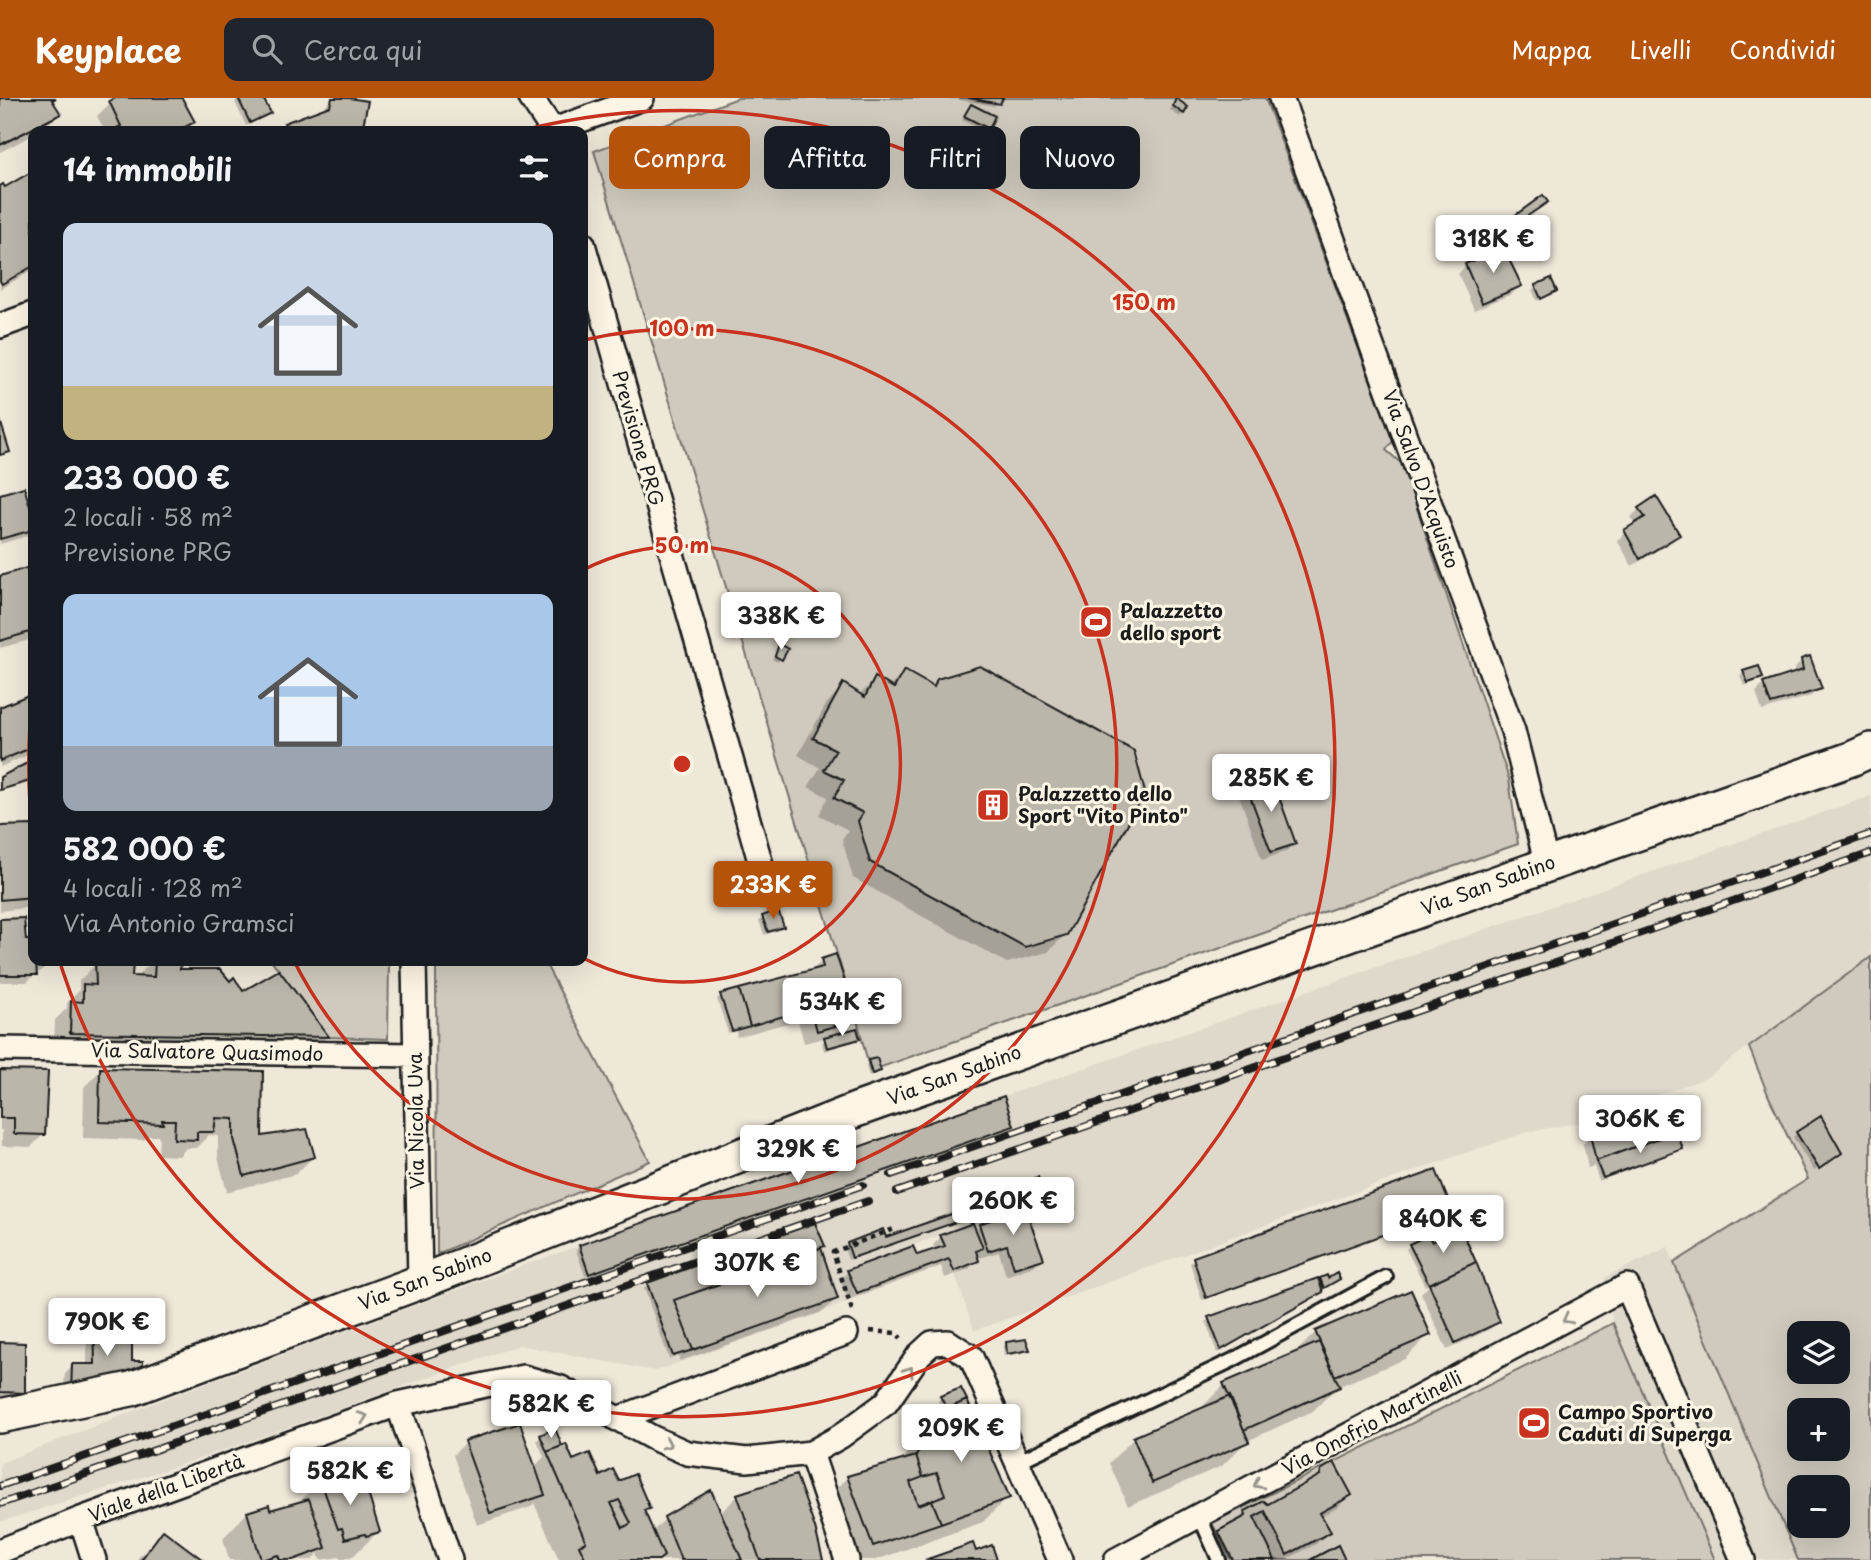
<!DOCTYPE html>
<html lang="it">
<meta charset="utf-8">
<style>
body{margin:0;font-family:"Playpen Sans",sans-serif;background:#20242c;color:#f1f3f6;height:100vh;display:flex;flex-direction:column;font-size:26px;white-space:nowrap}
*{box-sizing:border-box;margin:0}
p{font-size:23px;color:#9ea1a6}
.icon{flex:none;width:38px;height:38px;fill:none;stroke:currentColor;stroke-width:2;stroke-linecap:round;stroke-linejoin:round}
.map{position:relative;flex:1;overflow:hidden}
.drawer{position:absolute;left:28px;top:28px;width:560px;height:840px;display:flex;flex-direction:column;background:#171b24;border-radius:14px;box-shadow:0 7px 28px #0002}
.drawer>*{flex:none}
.banner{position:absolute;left:609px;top:28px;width:665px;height:63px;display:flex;gap:14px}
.fabs{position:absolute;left:1787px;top:1223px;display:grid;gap:14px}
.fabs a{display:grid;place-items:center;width:63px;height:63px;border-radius:14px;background:#171b24;box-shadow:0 7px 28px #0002;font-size:35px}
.price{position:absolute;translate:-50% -60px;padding:0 16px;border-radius:7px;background:#fff;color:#222;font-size:23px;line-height:46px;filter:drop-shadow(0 2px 4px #0008)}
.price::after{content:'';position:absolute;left:50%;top:42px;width:21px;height:16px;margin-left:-10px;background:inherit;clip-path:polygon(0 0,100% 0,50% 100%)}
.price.active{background:#b45309;color:#fff}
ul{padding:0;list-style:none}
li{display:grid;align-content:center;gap:14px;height:371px;padding:0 35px}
li span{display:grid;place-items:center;height:217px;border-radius:14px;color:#555}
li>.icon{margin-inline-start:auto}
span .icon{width:126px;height:126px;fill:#fffc;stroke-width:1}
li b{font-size:30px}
h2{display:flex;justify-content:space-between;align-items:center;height:84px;padding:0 35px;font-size:30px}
.chip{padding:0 24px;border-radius:14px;background:#171b24;box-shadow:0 7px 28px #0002;font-size:24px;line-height:63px}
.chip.active{background:#b45309;color:#fff}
header{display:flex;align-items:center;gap:42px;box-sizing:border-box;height:98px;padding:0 35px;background:#b45309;color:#fff}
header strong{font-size:33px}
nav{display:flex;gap:38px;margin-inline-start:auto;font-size:24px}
.search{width:490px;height:63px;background:#20242c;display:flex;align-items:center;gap:18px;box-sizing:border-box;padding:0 24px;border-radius:14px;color:#9ea1a6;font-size:26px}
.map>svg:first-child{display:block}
</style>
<header>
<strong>Keyplace</strong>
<div class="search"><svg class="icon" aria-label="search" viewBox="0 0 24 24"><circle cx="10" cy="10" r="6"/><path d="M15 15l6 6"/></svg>Cerca qui</div>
<nav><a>Mappa</a><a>Livelli</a><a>Condividi</a></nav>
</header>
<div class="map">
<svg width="1871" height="1462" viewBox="0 0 1871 1462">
<rect width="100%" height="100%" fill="#eee8d9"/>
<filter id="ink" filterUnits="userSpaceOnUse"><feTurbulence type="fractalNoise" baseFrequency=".0143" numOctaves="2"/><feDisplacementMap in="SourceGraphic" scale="14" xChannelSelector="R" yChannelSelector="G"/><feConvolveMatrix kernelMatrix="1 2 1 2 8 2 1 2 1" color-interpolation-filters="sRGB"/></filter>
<g filter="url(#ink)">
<path fill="#ded9cb" d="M1871 698V859L1706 980 1577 1025 1527 1034 1428 1068 974 1233 954 1173 940 1137 847 1172 854 1197 848 1204 655 1273 519 1247 199 1361 0 1424V1365L185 1293 527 1166 1007 997Z
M1668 1149 1798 1462H1715L1613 1225 1605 1179Z"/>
<path fill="#cfcabd" stroke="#76736c" stroke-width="2" fill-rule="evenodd" d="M738 0H1265L1393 343 1386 352 1402 366 1509 681 1518 746 870 973 857 922 594 53Z
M1871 859V1462H1798L1674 1165 1808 1081 1769 999 1749 949ZM1799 1236H1838V1274H1799ZM1799 1312H1838V1351H1799ZM1799 1390H1838V1428H1799Z
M272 863H389L388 941 329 939Z
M436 863H544L650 1063 437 1156Z
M1613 1225 1715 1462H1231L1212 1425Z"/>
<path fill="#0003" d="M0 0H54L51 3 58 16 41 33H33V37L0 54Z
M118 0H180L193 23 183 33H105L97 18 110 5Z
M239 0H261L269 14 246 28 235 4Z
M332 0 366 5 360 33H278L285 27 320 14Z
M959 0H1001L995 8 959 2Z
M1177 3 1183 15 1180 19 1170 12Z
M971 8 987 30 984 33 962 22Z
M33 75V172L0 191V90L5 91Z
M1466 167 1520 187 1512 196 1474 212 1458 176Z
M1536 189 1555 193 1537 203 1532 192Z
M23 391 33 423V432L27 438 0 446V398Z
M1639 411 1678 437 1670 445 1632 468 1617 442 1636 427 1631 419Z
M33 470V541L0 550V480Z
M780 549V561L777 564 772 561Z
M1802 563 1820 590 1811 598 1762 613 1756 594 1764 586 1795 576 1794 571Z
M904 574 931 590 938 582 1066 836 1048 854 1007 865 853 780 842 741 848 732 819 717 828 699 808 689 820 670 798 657 827 605 843 588 859 597 876 581 889 589Z
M1744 574 1761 580 1758 583 1744 588 1740 578Z
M32 597 33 655 0 669V611Z
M32 664 33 684 0 693V681Z
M1247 688 1294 746 1285 754 1262 762 1239 697Z
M33 728V809L0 813V730Z
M763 819 782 828 779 832 764 837 759 823Z
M0 823 24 843H33V863H48V866L40 874H35V876L27 884H0Z
M153 863H179L178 873 230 886 243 895 278 875 327 939 310 956 54 951 55 922 67 910V905L79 893V883L96 866 130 880H139V876Z
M822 863 855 922 840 937 858 940 854 944 824 953 822 945 828 939 804 945 798 922 737 939 736 933 728 935 717 901 721 898 810 874Z
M869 964 879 973 876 976 869 979 866 968Z
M101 972 261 975 260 1040 313 1059 296 1076 227 1094 218 1059V1038L209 1037 196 1050H186L179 1058 158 1057 159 1038H148L144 1042 83 1040 84 989Z
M0 974 44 1036 31 1049 2 1048V1032H0Z
M1587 1022 1622 1027 1681 1051 1677 1054 1599 1083 1594 1068 1588 1070 1583 1046 1587 1042 1583 1025Z
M1012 1027 1009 1031 585 1178 576 1152 580 1148Z
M1797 1035 1836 1058 1814 1073 1793 1039Z
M1037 1082 1040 1090 1037 1094 1027 1098 1023 1088 1027 1085Z
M1015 1102 1011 1106 848 1162 844 1150 848 1146 884 1141 957 1116 955 1111 959 1107Z
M1071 1104 1073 1110 1069 1114 1058 1118 1054 1112 1058 1109Z
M1450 1112 1446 1116 1202 1202 1190 1165 1194 1161Z
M980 1127 1042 1160 1034 1168 1006 1178 999 1154 976 1161 977 1162 969 1171 945 1180 941 1168 848 1202 840 1182 848 1174 916 1160 935 1153 933 1147 941 1139 974 1133Z
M823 1147 819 1151 836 1201 823 1214 680 1263 678 1258 669 1261 644 1190 648 1187Z
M1410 1147 1498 1223 1490 1231 1447 1252 1421 1195 1431 1186 1425 1188 1406 1151Z
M1321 1181H1338L1320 1192 1317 1197 1217 1255 1206 1224 1209 1221 1318 1185Z
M95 1219 112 1236 130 1237 63 1301 65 1276 73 1268H87V1227Z
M1316 1234 1429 1236 1405 1261 1337 1289 1313 1313 1247 1343 1222 1368 1128 1408 1109 1365 1134 1340 1200 1311 1224 1287 1293 1257Z
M0 1246 23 1294 14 1302H0Z
M1006 1246 1028 1251 1024 1255 1004 1258 1003 1249Z
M941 1299 1008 1399 983 1424 876 1462H844L823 1404 848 1379 902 1363 907 1354 949 1311 943 1314 938 1303Z
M541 1338 561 1350 573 1364 599 1380 618 1385 648 1410 643 1415 652 1434 665 1421 710 1395 719 1416 738 1398 821 1462H559L534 1405 531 1409 477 1427 453 1357 465 1345 534 1369 544 1359 537 1342Z
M1322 1373 1350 1397 1337 1410 1320 1419 1329 1434 1316 1446 1285 1462H1214L1206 1447 1219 1434 1234 1426 1246 1414 1268 1408 1310 1385Z
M321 1382 359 1395 378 1434 353 1458 341 1462 340 1459 320 1462 318 1455 312 1462H229L223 1440 247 1415 269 1414 297 1406Z
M163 1434 200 1462H136Z"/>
<path fill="#bab6aa" stroke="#1c1c1c" stroke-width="2" fill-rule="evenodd" d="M0 0H56L52 2 61 16 0 47Z
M115 0H182L195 24 177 33H116L115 31 121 28 109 3Z
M238 0H263L271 15 250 25Z
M332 0H349L368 3 362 33H273L286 28 284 25 330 8Z
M968 0H1003L1000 6Z
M1176 0 1188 9 1184 16 1173 8Z
M971 6 995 18 989 31 964 18Z
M33 73V168L2 186 0 183V88L3 86 5 89Z
M1543 97 1548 104 1510 130 1506 124Z
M1503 149 1522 188 1482 205 1465 166Z
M1551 180 1557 193 1541 201 1535 187Z
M0 322 10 354 0 357Z
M24 389 33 417V432L0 441V396Z
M1656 398 1680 437 1640 461 1624 432 1645 419 1638 410Z
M33 468V533L0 543V478Z
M779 546 788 551 782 562 775 558Z
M1810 558 1822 591 1771 606 1763 585 1803 572 1801 561Z
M980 568 1134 653 1145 694 1067 837 1025 849 870 764 858 723 863 715 834 700 844 682 824 672 836 652 813 640 843 585 865 599 875 579 894 590 904 572 934 589 937 581Z
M1759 568 1763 580 1748 585 1743 573Z
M33 595V649L0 663V609Z
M33 662V682L0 692V679Z
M1271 677 1296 746 1271 754 1246 687Z
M33 727V799L0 802V728Z
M778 812 784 829 768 834 762 818Z
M24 820 26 842H33V863H50V866H36L37 877H0V821Z
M836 856 857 922 817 933 811 910 750 928 739 891 823 869 821 861Z
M155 863H181L180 871H220L230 883 234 879 243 893 279 872 329 939 70 935 71 903 83 904V886L96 887 95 864H133L132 878 154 879Z
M739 891 750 928 732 933 720 896Z
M857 930 860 941 827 950 824 939Z
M877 960 881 973 872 976 868 962Z
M100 970 263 973 262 1038 307 1031 315 1059 244 1078 234 1041V1021L216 1020 214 1034H197V1042L174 1041 175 1022H162L163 1026 99 1024Z
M0 972 48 973 45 1037 14 1036V1020H0Z
M1004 998 1014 1028 589 1176 579 1147Z
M1619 1010 1624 1025 1590 1036 1586 1020Z
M1654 1014 1662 1039 1596 1063 1590 1036Z
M1821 1018 1842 1055 1819 1071 1796 1034Z
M1676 1032 1683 1051 1603 1080 1596 1063 1662 1039Z
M1436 1072 1452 1112 1206 1200 1193 1159Z
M1038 1079 1043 1091 1031 1095 1026 1083Z
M1011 1087 1017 1103 852 1160 847 1145 883 1131 886 1139 960 1113 958 1106Z
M1072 1102 1075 1111 1061 1116 1057 1107Z
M1025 1110 1044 1161 1014 1170 1007 1147 988 1153 979 1126Z
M815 1125 825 1148 674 1202 693 1252 673 1258 647 1185Z
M973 1125 983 1150 976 1153 979 1163 954 1173 949 1161 857 1195 847 1172 913 1148 917 1157 945 1148 940 1137Z
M1461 1130 1476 1164 1429 1186 1409 1146 1428 1137 1432 1144Z
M821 1150 838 1201 693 1252 674 1202Z
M1476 1164 1500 1224 1455 1245 1429 1186Z
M1337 1175 1340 1181 1324 1190 1320 1180 1327 1177 1328 1180Z
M1318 1180 1323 1194 1221 1252 1208 1219Z
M1411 1192 1431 1237 1335 1278 1315 1233Z
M94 1217H113L114 1234 132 1235V1263H143V1278L71 1294 72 1266H95Z
M1026 1241 1030 1252 1007 1256 1006 1244Z
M0 1244 25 1245V1295L0 1294Z
M1319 1244 1340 1289 1244 1332 1223 1285Z
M961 1290 967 1302 947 1311 940 1298Z
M1230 1298 1249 1344 1152 1385 1133 1339Z
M967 1302 1010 1400 941 1425 932 1402 945 1397 937 1375 923 1379 916 1358 932 1327 947 1311Z
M520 1325 545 1397 490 1415 464 1343Z
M555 1330 562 1348 547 1354 540 1337Z
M566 1346 573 1362 590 1355 600 1378 613 1371 619 1383 635 1376 650 1411 644 1412 664 1458 659 1462H586L579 1447 586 1444 547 1354ZM619 1402 631 1425 623 1430 611 1405Z
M916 1358 923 1379 910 1384 918 1407 932 1402 941 1425 873 1448 847 1378Z
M1334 1364 1352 1397 1320 1415 1331 1434 1287 1457 1265 1413 1254 1419 1275 1462H1233L1218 1433 1246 1418 1245 1413 1264 1403 1268 1406 1320 1377 1321 1372Z
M340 1375 344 1388 358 1383 360 1393 367 1392 380 1434 366 1438 365 1436 345 1441 342 1430 338 1431 320 1381Z
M796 1377 815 1430 823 1462H760L737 1396Z
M711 1392 742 1462H681L664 1419Z
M309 1401 326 1450 293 1462H280L278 1457 261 1462 247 1414 269 1407 270 1412Z
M163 1432 203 1462H141Z
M973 1445 976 1453 992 1447 997 1462H925Z
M1338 1447 1345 1462H1310Z"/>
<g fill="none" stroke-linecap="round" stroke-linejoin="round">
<defs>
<path id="lane" d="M1017 1364 1233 1262 1386 1179
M1199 1417 1219 1462"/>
<path id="street" d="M531 0 553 33
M1281 0 1513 633 1547 767
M551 33 642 0
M583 146 764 777
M0 228 33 216
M414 863 420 1184
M0 951 415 957
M398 1306 450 1462
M617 1321 846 1235
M811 1355 847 1462
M81 1421 94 1462
M0 1453 81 1421 398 1306 523 1279 561 1290 653 1340 687 1355 747 1362 811 1355 841 1338 886 1305 919 1257 932 1245 948 1244 971 1259 1060 1462
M1116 1462 1627 1188 1743 1462"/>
<path id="secondary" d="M0 1318 131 1291 420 1184 856 1012 1547 767 1851 661 1871 652"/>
</defs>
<use href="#lane" stroke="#1c1c1c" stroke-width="18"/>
<use href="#street" stroke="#1c1c1c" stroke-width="28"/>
<use href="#secondary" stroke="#1c1c1c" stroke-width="38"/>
<path stroke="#1c1c1c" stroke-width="4.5" stroke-dasharray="5 5" stroke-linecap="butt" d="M852 1212 833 1154 894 1131
M870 1233 896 1235 901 1240"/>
<use href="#lane" stroke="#fcf5e5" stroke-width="12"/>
<use href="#street" stroke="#fcf5e5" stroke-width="23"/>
<use href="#secondary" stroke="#fcf5e5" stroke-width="33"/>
<defs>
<path id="rail" d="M891 1077 1871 736
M897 1094 1871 755
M0 1388 863 1087
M0 1406 868 1103"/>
</defs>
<use href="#rail" stroke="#1c1c1c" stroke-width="8"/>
<use href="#rail" stroke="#fcf5e5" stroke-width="5" stroke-dasharray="16" stroke-linecap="butt"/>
</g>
<defs><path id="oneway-chevron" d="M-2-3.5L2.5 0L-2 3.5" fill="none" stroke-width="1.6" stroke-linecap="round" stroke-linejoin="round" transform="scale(1.75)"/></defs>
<g stroke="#97938b">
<use href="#oneway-chevron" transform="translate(1567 1221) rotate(152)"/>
<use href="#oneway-chevron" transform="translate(909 1273) rotate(-55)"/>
<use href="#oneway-chevron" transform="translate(363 1319) rotate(-20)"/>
<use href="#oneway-chevron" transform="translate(667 1346) rotate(25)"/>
<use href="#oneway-chevron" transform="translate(1258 1386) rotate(152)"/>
</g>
</g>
<g fill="none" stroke="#c8321e" stroke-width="3.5">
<path d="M583 472A218 218 0 1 1 583 860"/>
<path d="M584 242A435 435 0 1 1 294 863"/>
<path d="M33 740A653 653 0 0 1 33 592M524 32A653 653 0 1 1 61 868"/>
</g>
<defs>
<symbol id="stadium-square" viewBox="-11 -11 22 22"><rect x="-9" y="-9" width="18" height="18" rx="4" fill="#c8321e" stroke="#fcf5e5"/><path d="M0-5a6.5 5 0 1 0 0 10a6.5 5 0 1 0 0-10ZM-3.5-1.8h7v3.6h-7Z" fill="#fff"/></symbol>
<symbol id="building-square" viewBox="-11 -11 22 22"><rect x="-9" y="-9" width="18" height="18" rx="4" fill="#c8321e" stroke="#fcf5e5"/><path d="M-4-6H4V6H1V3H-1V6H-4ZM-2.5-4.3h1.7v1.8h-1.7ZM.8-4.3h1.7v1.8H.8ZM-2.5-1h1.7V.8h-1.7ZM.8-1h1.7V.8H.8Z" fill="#fff"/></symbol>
</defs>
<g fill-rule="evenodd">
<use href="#stadium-square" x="1077" y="505" width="38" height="38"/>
<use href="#building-square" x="974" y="688" width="38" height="38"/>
<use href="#stadium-square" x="1515" y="1306" width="38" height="38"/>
</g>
<g text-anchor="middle" stroke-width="6" stroke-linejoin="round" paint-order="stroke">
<g font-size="19" fill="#1c1c1c" stroke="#fcf5e5">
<text transform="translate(638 340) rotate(74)" y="7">Previsione PRG</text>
<text transform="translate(1421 381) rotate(70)" y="7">Via Salvo D'Acquisto</text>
<text transform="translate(1488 787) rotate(-20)" y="7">Via San Sabino</text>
<text transform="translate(207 954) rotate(1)" y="7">Via Salvatore Quasimodo</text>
<text transform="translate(954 977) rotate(-20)" y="7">Via San Sabino</text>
<text transform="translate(416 1023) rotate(-91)" y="7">Via Nicola Uva</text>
<text transform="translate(425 1181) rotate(-21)" y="7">Via San Sabino</text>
<text transform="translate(1372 1325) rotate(-28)" y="7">Via Onofrio Martinelli</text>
<text transform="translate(166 1390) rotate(-20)" y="7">Viale della Libertà</text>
</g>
<g font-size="19" font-weight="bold" fill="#1c1c1c" stroke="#fcf5e5" text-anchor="start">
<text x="1120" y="520">Palazzetto<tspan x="1120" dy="22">dello sport</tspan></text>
<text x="1018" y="703">Palazzetto dello<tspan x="1018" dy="22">Sport "Vito Pinto"</tspan></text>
<text x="1558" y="1321">Campo Sportivo<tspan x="1558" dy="22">Caduti di Superga</tspan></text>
</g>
</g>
<circle cx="682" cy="666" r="10" fill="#c8321e" stroke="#fcf5e5" stroke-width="3.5"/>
<g font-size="21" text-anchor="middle" font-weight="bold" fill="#c8321e" stroke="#fcf5e5" stroke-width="6" stroke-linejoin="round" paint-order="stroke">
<text x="1144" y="212">150 m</text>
<text x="682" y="238">100 m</text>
<text x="682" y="455">50 m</text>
</g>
</svg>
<div class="fabs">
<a><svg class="icon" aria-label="layers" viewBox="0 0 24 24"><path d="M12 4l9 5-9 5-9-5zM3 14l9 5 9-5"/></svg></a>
<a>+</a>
<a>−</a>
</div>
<b class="price" style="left:1493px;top:177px">318K €</b>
<b class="price" style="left:781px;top:554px">338K €</b>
<b class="price" style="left:1271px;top:716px">285K €</b>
<b class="price active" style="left:773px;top:823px">233K €</b>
<b class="price" style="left:842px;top:940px">534K €</b>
<b class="price" style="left:1640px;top:1057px">306K €</b>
<b class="price" style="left:798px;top:1087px">329K €</b>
<b class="price" style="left:1013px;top:1139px">260K €</b>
<b class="price" style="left:1443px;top:1157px">840K €</b>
<b class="price" style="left:757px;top:1201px">307K €</b>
<b class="price" style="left:107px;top:1260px">790K €</b>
<b class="price" style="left:551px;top:1342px">582K €</b>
<b class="price" style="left:961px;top:1366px">209K €</b>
<b class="price" style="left:350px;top:1409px">582K €</b>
<div class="banner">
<a class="chip active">Compra</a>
<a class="chip">Affitta</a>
<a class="chip">Filtri</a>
<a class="chip">Nuovo</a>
</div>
<section class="drawer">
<h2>14 immobili<svg class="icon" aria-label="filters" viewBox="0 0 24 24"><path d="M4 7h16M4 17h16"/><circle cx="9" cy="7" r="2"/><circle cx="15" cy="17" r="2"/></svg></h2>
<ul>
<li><span style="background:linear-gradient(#c9d6e8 75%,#c2b280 0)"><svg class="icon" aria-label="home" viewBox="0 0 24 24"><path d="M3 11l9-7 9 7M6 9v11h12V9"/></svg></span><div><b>233 000 €</b><p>2 locali · 58 m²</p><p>Previsione PRG</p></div></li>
<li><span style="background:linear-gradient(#a9c7e8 70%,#9aa5b1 0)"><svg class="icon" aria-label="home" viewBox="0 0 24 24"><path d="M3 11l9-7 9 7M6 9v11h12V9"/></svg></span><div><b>582 000 €</b><p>4 locali · 128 m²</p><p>Via Antonio Gramsci</p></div></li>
</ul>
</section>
</div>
